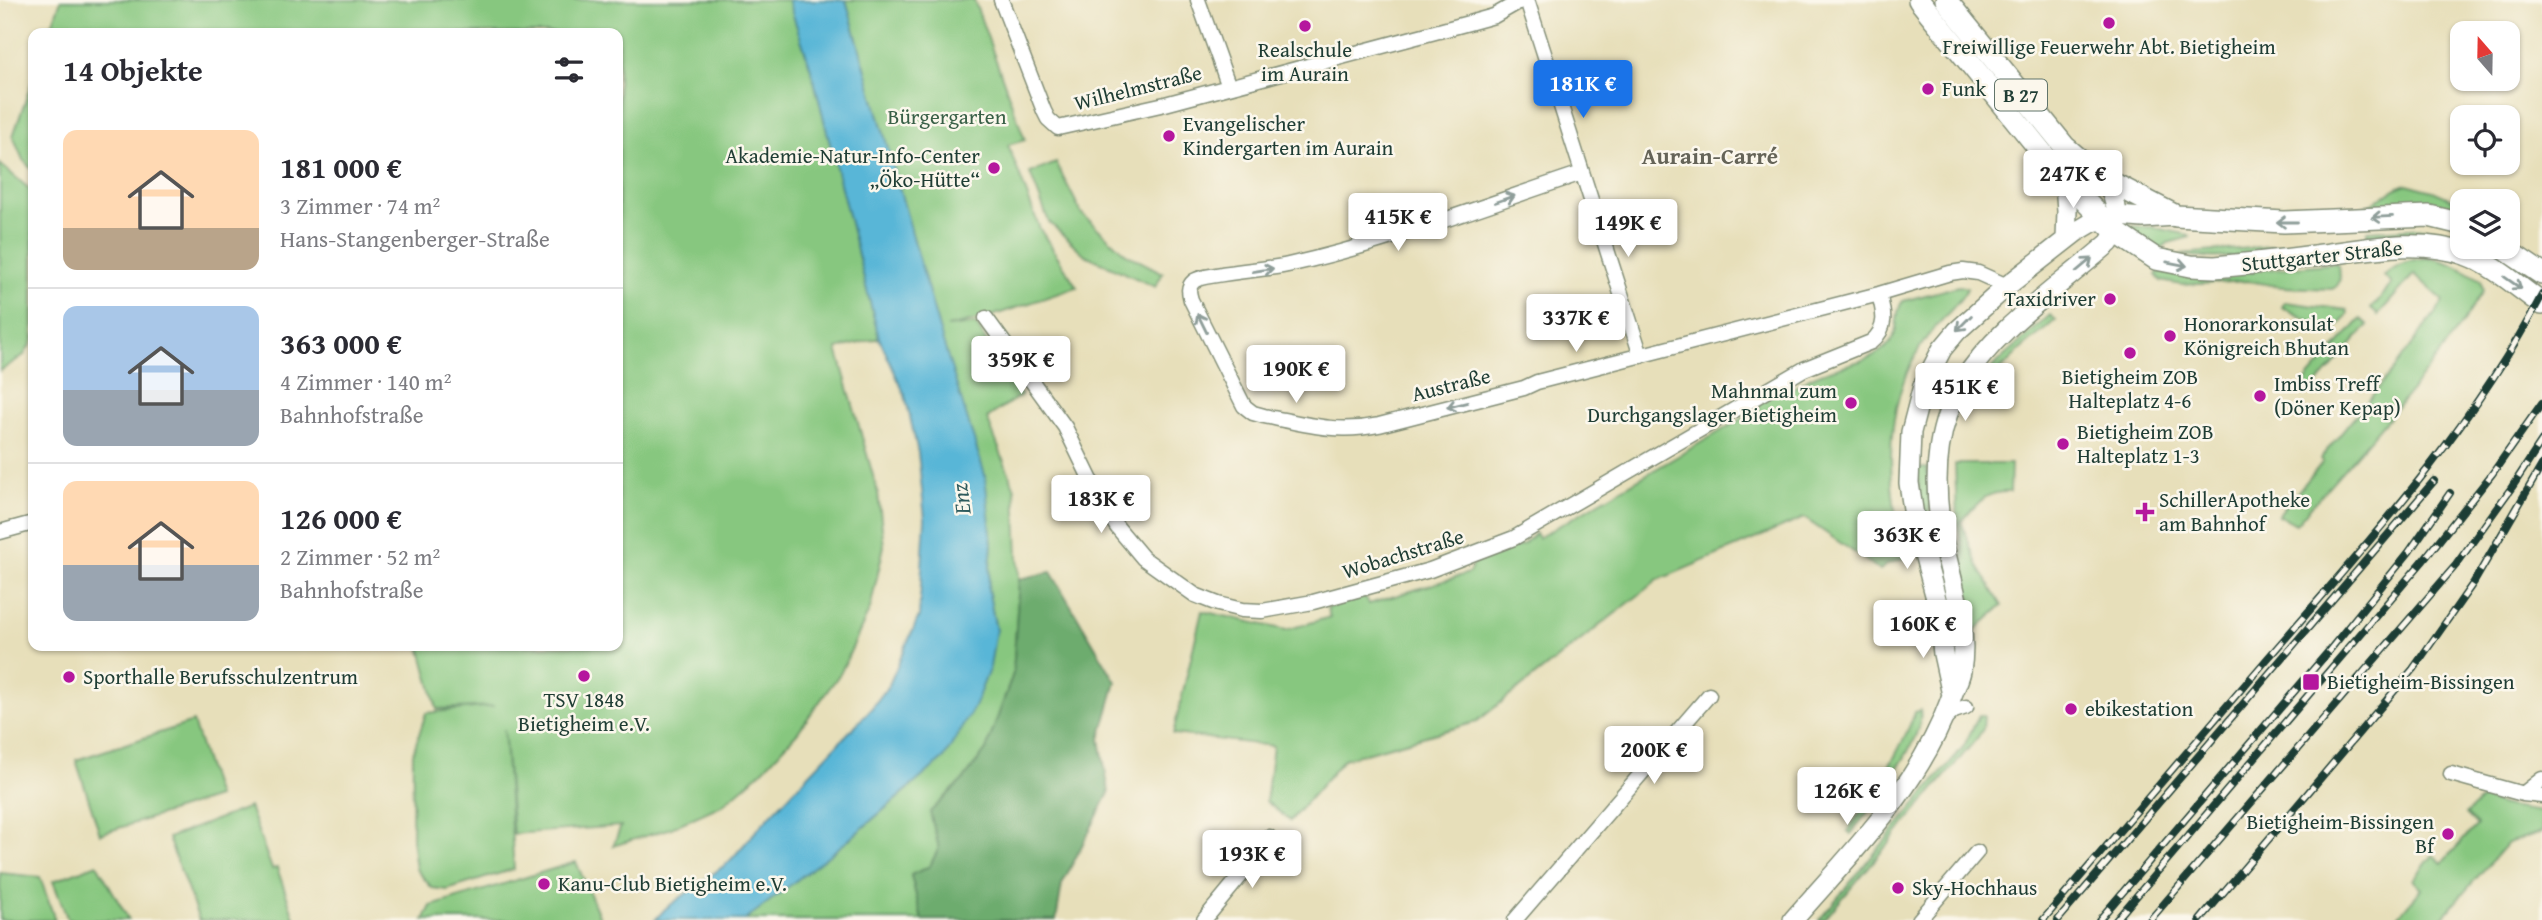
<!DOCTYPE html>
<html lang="de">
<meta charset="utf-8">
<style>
body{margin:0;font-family:"Gentium Book Plus",serif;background:#f7f7f7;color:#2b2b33;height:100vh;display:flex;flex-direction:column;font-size:26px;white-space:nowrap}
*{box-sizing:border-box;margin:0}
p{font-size:23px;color:#7c7c81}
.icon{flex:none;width:38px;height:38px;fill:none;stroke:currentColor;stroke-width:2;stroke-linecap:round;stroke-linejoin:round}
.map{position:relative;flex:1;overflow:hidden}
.details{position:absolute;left:28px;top:28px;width:595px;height:623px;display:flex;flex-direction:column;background:#fff;border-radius:14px;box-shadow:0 2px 5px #0004}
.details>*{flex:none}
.needle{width:46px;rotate:340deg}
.fabs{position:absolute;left:2450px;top:21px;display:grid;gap:14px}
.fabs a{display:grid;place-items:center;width:70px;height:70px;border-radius:14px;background:#fff;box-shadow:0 2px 5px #0004;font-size:35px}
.price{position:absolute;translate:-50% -60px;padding:0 16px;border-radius:7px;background:#fff;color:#222;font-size:23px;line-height:46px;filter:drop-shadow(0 2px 4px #0008)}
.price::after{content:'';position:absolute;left:50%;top:42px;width:21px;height:16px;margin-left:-10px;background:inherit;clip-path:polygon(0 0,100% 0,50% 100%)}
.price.active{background:#1a73e8;color:#fff}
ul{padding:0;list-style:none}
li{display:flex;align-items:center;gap:21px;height:175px;padding:0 35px}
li+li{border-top:2px solid #e1e1e2}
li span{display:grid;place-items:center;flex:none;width:196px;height:140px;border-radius:14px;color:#555}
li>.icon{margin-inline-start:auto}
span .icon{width:84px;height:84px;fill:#fffc;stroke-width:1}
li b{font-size:30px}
h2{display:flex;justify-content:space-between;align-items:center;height:84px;padding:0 35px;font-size:30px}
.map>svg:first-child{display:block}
</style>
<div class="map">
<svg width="2542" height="920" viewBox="0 0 2542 920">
<rect width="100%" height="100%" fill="#fbf7ec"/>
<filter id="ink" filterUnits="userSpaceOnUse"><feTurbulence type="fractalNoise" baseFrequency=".0143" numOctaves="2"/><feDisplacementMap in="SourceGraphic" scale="14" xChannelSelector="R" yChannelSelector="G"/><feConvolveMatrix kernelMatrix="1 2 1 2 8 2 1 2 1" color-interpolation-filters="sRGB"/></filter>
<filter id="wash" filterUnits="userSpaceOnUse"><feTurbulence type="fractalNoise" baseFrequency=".00686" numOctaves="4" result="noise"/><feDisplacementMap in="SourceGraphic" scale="28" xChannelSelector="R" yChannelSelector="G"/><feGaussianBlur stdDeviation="1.57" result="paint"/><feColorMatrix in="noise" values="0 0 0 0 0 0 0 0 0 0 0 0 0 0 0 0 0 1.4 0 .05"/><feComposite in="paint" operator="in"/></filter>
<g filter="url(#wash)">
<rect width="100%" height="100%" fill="#e7dfba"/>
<path fill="#87c77f" stroke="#53825a" stroke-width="2" d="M61 0H788L812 72 879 338 837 349 878 493 884 546 870 609 841 672 797 733 760 773 722 805 671 828 613 846 621 826 513 834 504 729 514 869 447 890 432 888 416 869 412 839 413 753 426 713 494 706 437 709 420 646H618V33H49Z
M846 0H974L1025 140 1008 145 1040 229 1077 287 986 318 947 327 976 324 996 358 1021 395 987 418 1015 489 1019 579 1013 674 986 750 964 779 930 812 939 848 930 866 911 875 922 920H745L846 842 913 785 996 630 988 589 992 544 939 329Z
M33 79V171L23 160 13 136Z
M1056 163 1082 214 1126 254 1163 273 1155 287 1085 255 1049 222 1030 173Z
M0 164 33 192V340L24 355 0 371Z
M2407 184 2433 191 2454 200 2462 206V210L2428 205 2366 207 2365 206C2381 201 2392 187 2407 184Z
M2126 226 2152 227 2189 235 2190 237 2168 243 2161 249 2125 228Z
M2430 228 2462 235V242C2432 230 2399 237 2367 240V231Z
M2318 242 2322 245C2279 250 2223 264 2181 254Z
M2427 258C2448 260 2463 269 2481 280L2483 291C2431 375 2360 449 2296 524L2278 515 2323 462 2320 459 2395 368 2444 301 2414 274 2378 315 2371 309 2392 284 2384 276C2396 264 2410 259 2427 258Z
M2336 263 2339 266C2340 275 2342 285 2332 289L2282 287 2249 281 2181 285 2161 281 2156 275 2158 272 2201 276Z
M1959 286 1967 288C1965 298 1935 326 1927 337 1880 402 1886 485 1905 558L1887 564 1880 570 1804 518 1658 580 1476 722 1344 759 1290 821 1266 801 1273 746 1173 734 1202 611 1286 630 1330 617 1327 608 1365 597 1369 604 1469 573 1473 564 1524 544 1535 533 1538 538 1760 408 1757 403 1780 390 1783 394C1793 388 1804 380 1816 375 1838 365 1869 363 1887 346 1902 331 1893 312 1903 301Z
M2285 302 2347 310 2348 315 2330 335 2312 322 2282 307Z
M2050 315 2056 320 2020 350 1976 394 1969 395 1999 361Z
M2361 319 2368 325 2312 390 2304 383Z
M1955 464H2011L2010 492C1983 491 1978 504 1961 522L1977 564 2002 606 1975 630 1957 519Z
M1916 468H1927L1930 510 1958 648H1951L1926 532Z
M1920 710C1927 737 1869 810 1851 834L1848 831C1873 793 1899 756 1915 712Z
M1979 715H1984L1983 729 1978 737 1824 920H1819L1964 746Z
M193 722 217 797 100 834 76 760Z
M2482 799 2508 807 2542 812V832L2507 843 2440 920H2395L2422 889 2413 880 2433 855 2442 863 2477 825 2466 814Z
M249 807 272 869 277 868 295 920H199L168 838Z
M576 862 601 920H424L431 906Z
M97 864 129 920H68L53 881Z
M0 873 40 877 55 920H0Z"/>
<path fill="#6dac6e" stroke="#467451" stroke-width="2" d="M1051 572 1116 682 1100 739 1109 793 1062 884 1056 920H922L911 875 930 866 939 848 930 812 964 779 986 750 1013 674 1019 579Z"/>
<path fill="#59b6d7" stroke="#3c7a86" stroke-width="2" d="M788 0H846L939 329 985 475 992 544 988 589 996 630 990 667 974 707 944 758 846 842 745 920H655L665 909 729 862 763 823 871 709 889 685 919 616 925 519 918 453 905 395 879 338 812 72Z"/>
</g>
<g filter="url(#ink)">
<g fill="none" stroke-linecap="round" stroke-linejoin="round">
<defs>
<path id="street" d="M1001 0 1044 111 1048 119 1058 128 1165 104 1465 24 1494 16 1522 0
M1198 0 1229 87
M1527 0 1641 356
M1582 173C1485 205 1388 243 1288 265 1271 269 1202 274 1194 281 1187 287 1189 293 1191 300L1244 406 1253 413 1264 416C1305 424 1336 434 1379 425L1524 388 1537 382 1879 294 1950 273 1963 271 1978 273 2007 286
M986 318 1065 427 1104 507 1117 527 1143 558 1195 595 1218 604 1242 610 1262 611 1313 602 1430 570 1514 538 1804 369 1871 342C1888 328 1884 313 1879 294
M0 532 33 523
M1943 721 1954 711 1966 707
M2451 774 2523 794 2542 796
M2523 794 2542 779
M1204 920 1252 862 1269 837
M1515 920 1709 695
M1919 920 1977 852"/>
<path id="secondary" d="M2065 181 2067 211 2066 239
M1952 695 1943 654 1938 606 1914 516 1909 483 1911 432 1923 386 1942 349 1957 331 2007 286 2076 232 2093 222 2118 216 2143 218 2176 216
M1793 920C1852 852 1919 787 1950 701 1953 691 1959 681 1961 671 1969 626 1950 579 1942 535 1915 376 2002 335 2109 243 2124 224 2116 201 2106 180"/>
<path id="primary" d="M1919 0 2065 181 2117 233 2156 259 2191 266 2215 267C2250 264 2286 260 2322 255 2368 249 2420 238 2465 254 2493 264 2518 287 2542 304
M1946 0 2065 147 2099 176 2176 216 2284 222 2429 216 2462 224
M2502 247 2542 274"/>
</defs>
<use href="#street" stroke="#838e77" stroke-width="17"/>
<use href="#secondary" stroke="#838e77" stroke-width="22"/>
<use href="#primary" stroke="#838e77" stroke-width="24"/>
<use href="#street" stroke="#fff" stroke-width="14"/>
<use href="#secondary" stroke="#fff" stroke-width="19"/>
<use href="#primary" stroke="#fff" stroke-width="21"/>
<defs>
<path id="rail" d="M2043 920C2118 833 2193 745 2268 658 2368 543 2471 430 2542 295
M2058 920 2434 481
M2099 920 2328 652 2409 552 2450 493
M2116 920 2422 562 2492 474 2542 403
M2150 920 2456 565 2512 487 2542 441
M2200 920 2413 669 2474 582 2542 465"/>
</defs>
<use href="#rail" stroke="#1f3d34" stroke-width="8"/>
<use href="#rail" stroke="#fbf7ec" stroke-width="5" stroke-dasharray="16" stroke-linecap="butt"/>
</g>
<defs><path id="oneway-shaft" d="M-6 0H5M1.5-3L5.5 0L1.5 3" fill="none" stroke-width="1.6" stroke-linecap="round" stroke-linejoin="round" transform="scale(1.75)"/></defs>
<g stroke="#8f9e9a">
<use href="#oneway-shaft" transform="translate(1505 199) rotate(-19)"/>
<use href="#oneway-shaft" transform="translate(2382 217) rotate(177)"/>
<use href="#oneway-shaft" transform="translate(2287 222) rotate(-180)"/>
<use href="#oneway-shaft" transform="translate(2177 264) rotate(11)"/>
<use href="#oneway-shaft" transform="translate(2084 265) rotate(-40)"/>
<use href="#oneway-shaft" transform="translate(1263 270) rotate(-9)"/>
<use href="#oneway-shaft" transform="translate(2513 283) rotate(35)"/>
<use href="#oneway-shaft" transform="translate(1202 323) rotate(-116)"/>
<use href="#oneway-shaft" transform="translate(1964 323) rotate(135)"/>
<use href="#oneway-shaft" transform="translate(1457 405) rotate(166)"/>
</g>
</g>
<g fill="#b5179e" stroke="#fbf7ec" stroke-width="2.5">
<circle cx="2109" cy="23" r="7"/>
<circle cx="1305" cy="26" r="7"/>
<circle cx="1928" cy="89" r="7"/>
<circle cx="1169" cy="136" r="7"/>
<circle cx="994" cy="168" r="7"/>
<circle cx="2110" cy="299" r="7"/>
<circle cx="2170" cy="336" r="7"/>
<circle cx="2130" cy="353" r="7"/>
<circle cx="2260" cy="396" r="7"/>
<circle cx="1851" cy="403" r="7"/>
<circle cx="2063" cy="444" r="7"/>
<path d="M2141.5 501.5h7v7h7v7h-7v7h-7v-7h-7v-7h7z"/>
<circle cx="584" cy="676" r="7"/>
<circle cx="69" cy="677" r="7"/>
<rect x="2302" y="673" width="18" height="18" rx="3.5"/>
<circle cx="2071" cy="709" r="7"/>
<circle cx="2448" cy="834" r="7"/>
<circle cx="544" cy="884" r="7"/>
<circle cx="1898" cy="888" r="7"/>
</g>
<g text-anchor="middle" stroke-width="5" stroke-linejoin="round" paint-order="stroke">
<rect fill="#fbf7ec" stroke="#61756b" stroke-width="2" x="1995" y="79.5" width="52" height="31" rx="5"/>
<g font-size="19" font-weight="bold" fill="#1f3d34">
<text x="2021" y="102">B 27</text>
</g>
<g font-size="21" fill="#1f3d34" stroke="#fbf7ec" text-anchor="start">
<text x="2109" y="54" text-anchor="middle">Freiwillige Feuerwehr Abt. Bietigheim</text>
<text x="1305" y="57" text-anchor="middle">Realschule<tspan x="1305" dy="24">im Aurain</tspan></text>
<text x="1942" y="96">Funk</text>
<text x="1183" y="131">Evangelischer<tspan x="1183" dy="24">Kindergarten im Aurain</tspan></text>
<text x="980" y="163" text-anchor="end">Akademie-Natur-Info-Center<tspan x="980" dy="24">„Öko-Hütte“</tspan></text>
<text x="2096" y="306" text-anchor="end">Taxidriver</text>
<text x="2184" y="331">Honorarkonsulat<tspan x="2184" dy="24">Königreich Bhutan</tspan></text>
<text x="2130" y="384" text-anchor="middle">Bietigheim ZOB<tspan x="2130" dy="24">Halteplatz 4-6</tspan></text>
<text x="2274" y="391">Imbiss Treff<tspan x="2274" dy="24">(Döner Kepap)</tspan></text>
<text x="1837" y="398" text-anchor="end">Mahnmal zum<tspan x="1837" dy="24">Durchgangslager Bietigheim</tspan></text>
<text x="2077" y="439">Bietigheim ZOB<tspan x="2077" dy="24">Halteplatz 1-3</tspan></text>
<text x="2159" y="507">SchillerApotheke<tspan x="2159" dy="24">am Bahnhof</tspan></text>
<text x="83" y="684">Sporthalle Berufsschulzentrum</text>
<text x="2327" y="689">Bietigheim-Bissingen</text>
<text x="584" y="707" text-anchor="middle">TSV 1848<tspan x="584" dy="24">Bietigheim e.V.</tspan></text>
<text x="2085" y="716">ebikestation</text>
<text x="2434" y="829" text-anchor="end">Bietigheim-Bissingen<tspan x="2434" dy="24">Bf</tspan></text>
<text x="558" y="891">Kanu-Club Bietigheim e.V.</text>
<text x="1912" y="895">Sky-Hochhaus</text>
</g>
<g font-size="21" fill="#1f3d34" stroke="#fbf7ec">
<text transform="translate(1138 88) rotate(-14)" y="7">Wilhelmstraße</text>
<text transform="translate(2322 256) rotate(-6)" y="7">Stuttgarter Straße</text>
<text transform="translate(1451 385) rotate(-14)" y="7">Austraße</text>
<text transform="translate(1403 554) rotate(-17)" y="7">Wobachstraße</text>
</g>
<g font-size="21" fill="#396047" stroke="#fbf7ec">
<text x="947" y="124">Bürgergarten</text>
</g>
<g font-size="23" font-weight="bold" fill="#656458" stroke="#fbf7ec">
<text x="1710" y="164">Aurain-Carré</text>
</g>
<g font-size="23" font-style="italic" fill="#2e5b5d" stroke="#fbf7ec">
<text transform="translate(961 499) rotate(-97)" y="8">Enz</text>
</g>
</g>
</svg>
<div class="fabs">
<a><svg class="needle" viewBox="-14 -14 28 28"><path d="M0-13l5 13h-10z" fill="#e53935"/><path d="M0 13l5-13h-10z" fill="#7c7c81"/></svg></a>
<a><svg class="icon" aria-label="locate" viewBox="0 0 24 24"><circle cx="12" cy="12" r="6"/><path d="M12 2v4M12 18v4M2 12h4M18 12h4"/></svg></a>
<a><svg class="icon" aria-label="layers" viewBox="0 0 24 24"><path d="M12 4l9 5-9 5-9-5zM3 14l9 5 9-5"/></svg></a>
</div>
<b class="price active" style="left:1583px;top:120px">181K €</b>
<b class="price" style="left:2073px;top:210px">247K €</b>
<b class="price" style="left:1398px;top:253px">415K €</b>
<b class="price" style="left:1628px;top:259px">149K €</b>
<b class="price" style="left:1576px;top:354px">337K €</b>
<b class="price" style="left:1021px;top:396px">359K €</b>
<b class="price" style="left:1296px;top:405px">190K €</b>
<b class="price" style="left:1965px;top:423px">451K €</b>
<b class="price" style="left:1101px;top:535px">183K €</b>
<b class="price" style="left:1907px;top:571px">363K €</b>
<b class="price" style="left:1923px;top:660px">160K €</b>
<b class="price" style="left:1654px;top:786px">200K €</b>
<b class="price" style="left:1847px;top:827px">126K €</b>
<b class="price" style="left:1252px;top:890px">193K €</b>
<section class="details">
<h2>14 Objekte<svg class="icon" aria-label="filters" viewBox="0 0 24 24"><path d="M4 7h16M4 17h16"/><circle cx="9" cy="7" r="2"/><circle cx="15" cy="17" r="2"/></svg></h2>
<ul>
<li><span style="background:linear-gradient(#ffd9b3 70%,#b9a48a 0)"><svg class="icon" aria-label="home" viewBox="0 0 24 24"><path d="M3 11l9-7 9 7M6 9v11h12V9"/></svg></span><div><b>181 000 €</b><p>3 Zimmer · 74 m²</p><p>Hans-Stangenberger-Straße</p></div></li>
<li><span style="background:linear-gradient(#a9c7e8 60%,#9aa5b1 0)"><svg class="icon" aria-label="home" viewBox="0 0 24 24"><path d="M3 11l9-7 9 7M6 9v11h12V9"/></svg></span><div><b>363 000 €</b><p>4 Zimmer · 140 m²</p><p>Bahnhofstraße</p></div></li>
<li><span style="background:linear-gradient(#ffd9b3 60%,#9aa5b1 0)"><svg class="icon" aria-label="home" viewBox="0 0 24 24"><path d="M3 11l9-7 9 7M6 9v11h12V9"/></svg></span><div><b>126 000 €</b><p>2 Zimmer · 52 m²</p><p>Bahnhofstraße</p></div></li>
</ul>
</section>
</div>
